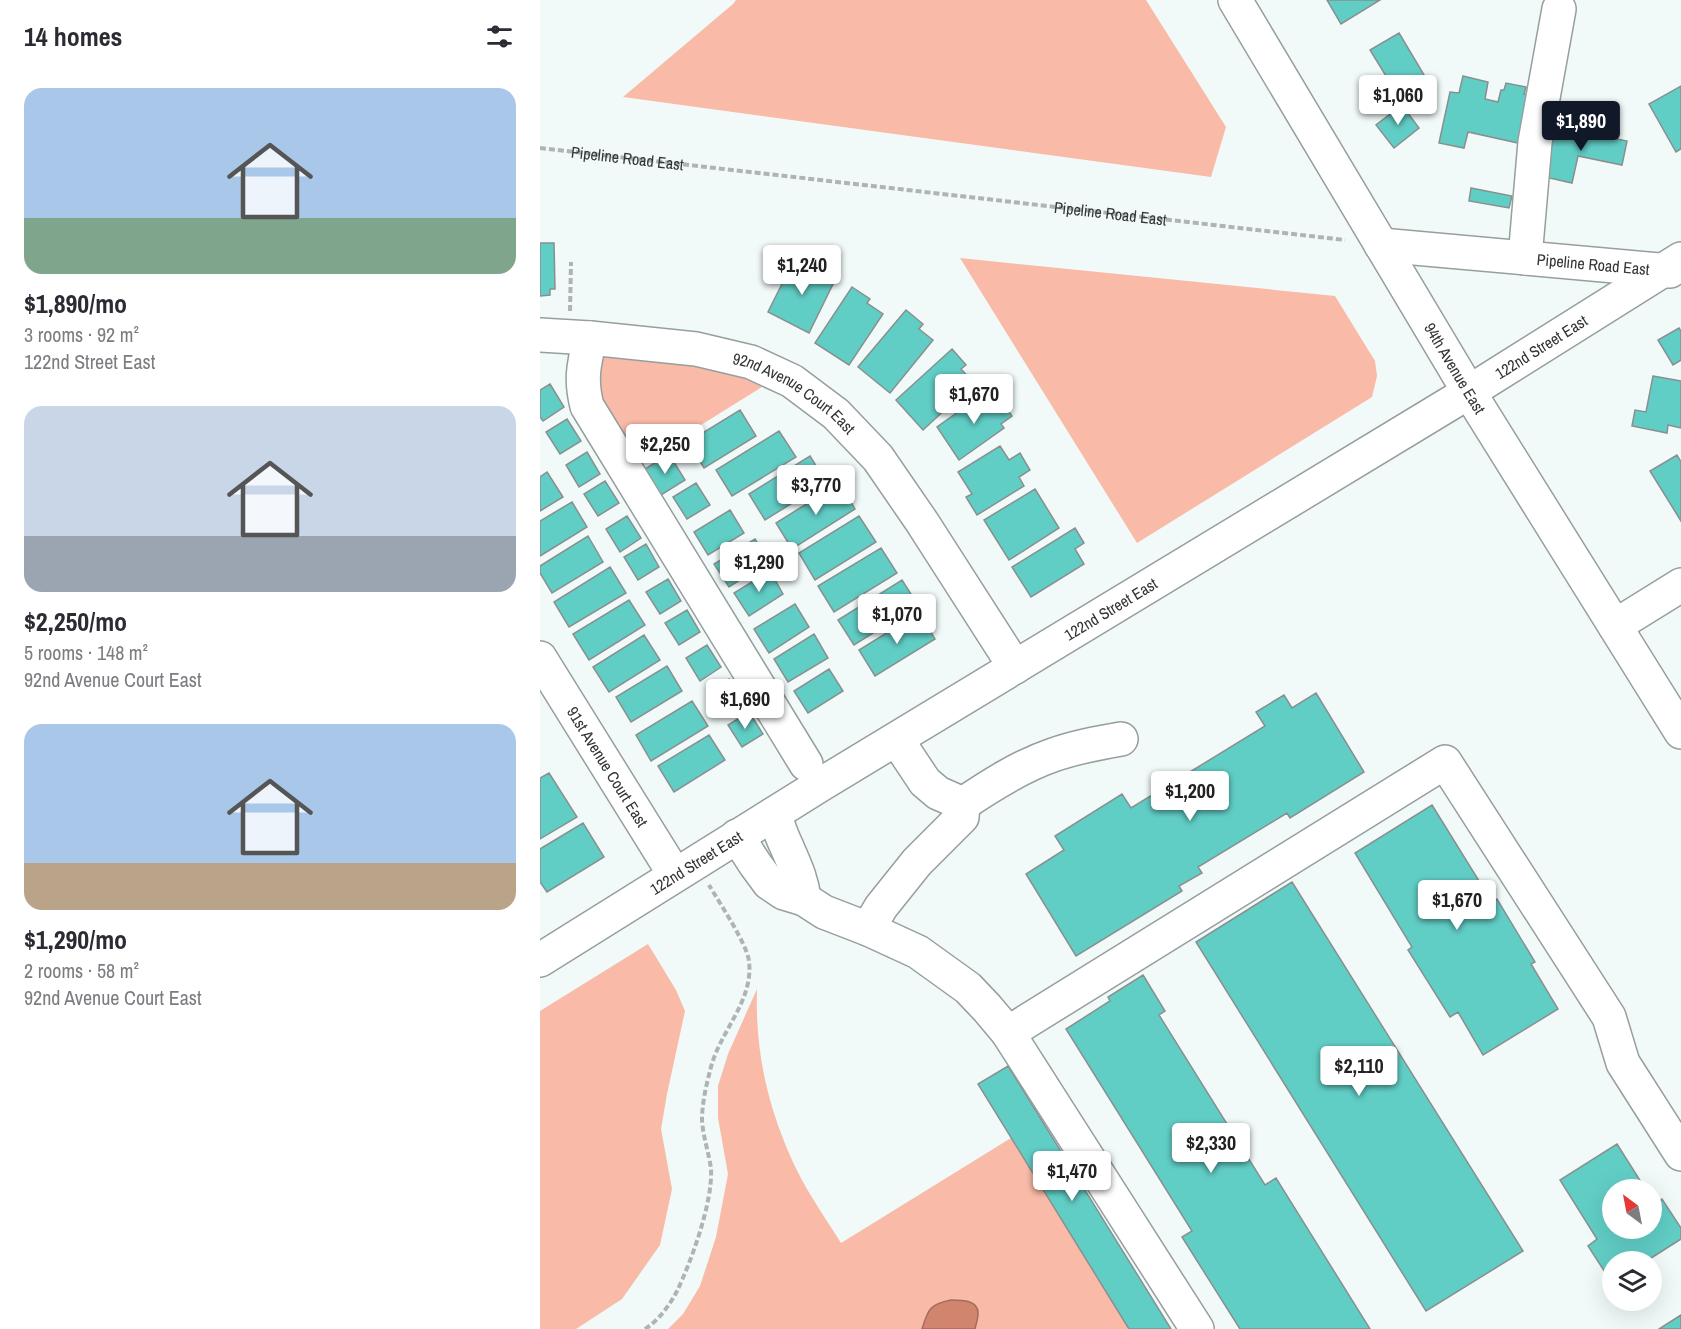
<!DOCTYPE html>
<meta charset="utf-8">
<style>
body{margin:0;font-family:"Archivo Narrow",sans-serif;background:#f7f7f7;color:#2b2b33;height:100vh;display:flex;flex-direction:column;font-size:22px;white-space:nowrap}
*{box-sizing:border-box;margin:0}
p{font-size:20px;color:#7c7c81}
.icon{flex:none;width:33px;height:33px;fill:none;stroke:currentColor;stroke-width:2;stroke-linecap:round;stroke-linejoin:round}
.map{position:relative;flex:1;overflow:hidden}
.drawer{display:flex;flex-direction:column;background:#fff;width:540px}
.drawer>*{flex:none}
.needle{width:39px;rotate:328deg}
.buttons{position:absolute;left:1062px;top:1179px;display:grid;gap:12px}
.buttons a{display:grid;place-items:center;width:60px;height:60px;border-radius:50%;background:#fff;box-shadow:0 6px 24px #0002;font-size:30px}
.price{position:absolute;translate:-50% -51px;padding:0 14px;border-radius:6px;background:#fff;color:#222;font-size:20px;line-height:39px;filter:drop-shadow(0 2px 3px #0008)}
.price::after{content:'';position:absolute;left:50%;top:36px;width:18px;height:14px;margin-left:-9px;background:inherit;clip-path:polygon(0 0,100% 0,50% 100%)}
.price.on{background:#111827;color:#fff}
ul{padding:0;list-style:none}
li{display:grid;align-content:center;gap:12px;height:318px;padding:0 24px}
li span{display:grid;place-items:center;height:186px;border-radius:18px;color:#555}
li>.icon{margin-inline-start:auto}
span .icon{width:108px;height:108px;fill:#fffc;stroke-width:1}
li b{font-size:26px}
h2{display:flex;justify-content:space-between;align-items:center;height:72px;padding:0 24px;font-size:26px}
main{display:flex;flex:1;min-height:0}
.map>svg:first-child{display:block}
</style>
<main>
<section class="drawer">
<h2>14 homes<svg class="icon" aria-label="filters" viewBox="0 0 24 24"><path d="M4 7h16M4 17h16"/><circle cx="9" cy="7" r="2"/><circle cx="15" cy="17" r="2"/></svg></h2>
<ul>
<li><span style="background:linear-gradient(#a9c7e8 70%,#7fa58c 0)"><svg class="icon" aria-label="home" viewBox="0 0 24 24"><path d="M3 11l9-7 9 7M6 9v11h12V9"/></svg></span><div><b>$1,890/mo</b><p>3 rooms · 92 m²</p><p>122nd Street East</p></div></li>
<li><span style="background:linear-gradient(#c9d6e8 70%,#9aa5b1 0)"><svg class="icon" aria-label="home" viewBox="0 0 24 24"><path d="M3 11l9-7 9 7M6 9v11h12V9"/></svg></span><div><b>$2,250/mo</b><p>5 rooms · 148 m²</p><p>92nd Avenue Court East</p></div></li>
<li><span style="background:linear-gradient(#a9c7e8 75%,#b9a48a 0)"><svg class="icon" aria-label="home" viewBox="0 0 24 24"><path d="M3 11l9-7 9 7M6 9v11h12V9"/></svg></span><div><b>$1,290/mo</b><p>2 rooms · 58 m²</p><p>92nd Avenue Court East</p></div></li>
</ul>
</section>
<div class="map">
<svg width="1141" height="1329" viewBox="0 0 1141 1329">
<rect width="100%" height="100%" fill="#f1faf9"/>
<path fill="#f9baa7" d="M196 0H606L686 127 671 177 83 97 193 4Z
M420 258 795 296 835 361 837 376 832 397 597 543Z
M61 350 144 358 227 384 92 468 52 401Z
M108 944 136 990 145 1011 127 1094 121 1129 132 1189 120 1245 82 1299 36 1329H0V1011Z
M217 989C215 1050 227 1104 252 1160 265 1189 284 1216 301 1243L471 1138 589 1329H128L143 1314 160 1286 176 1237 188 1174 178 1118V1086L188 1054Z"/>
<path fill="#d2856e" stroke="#a26d5d" stroke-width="1.5" d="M411 1300C422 1300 439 1300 438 1314 438 1319 436 1324 435 1329H382C388 1309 390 1304 411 1300Z"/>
<path fill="#61cec6" stroke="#88908f" stroke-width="1.5" d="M787 0H840L801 24Z
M859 33 893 90 865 107 830 50Z
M923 76 948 82 945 99 958 102 961 90H964L966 83 986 87 984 94 988 95 978 143 928 132 924 148 899 143 910 92 919 93Z
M1141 86V149L1136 152 1109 104Z
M862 105 879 128 854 148 836 125Z
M1016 126 1087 141 1082 165 1038 156 1032 183 1005 177Z
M931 188 972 196 969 208 929 201Z
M0 243H14L15 289H10V295L0 296Z
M266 257 283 265 278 277 293 284 269 333 228 312 252 264 261 268Z
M312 287 330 299 327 303 343 314 309 365 275 343Z
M366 310 383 324 379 329 393 340 350 393 318 367Z
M1139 328 1141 331V360L1133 365 1118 340Z
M412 349 426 365 421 369 434 383 383 430 356 400Z
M1113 376 1141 381V428L1128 425 1127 433 1092 426 1095 410 1106 412Z
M10 384 24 407 3 421 0 417V390Z
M446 392 454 403 460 399 472 416 461 424 464 428 419 460 397 427Z
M200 410 216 436 164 468 148 442Z
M27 419 41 441 20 454 6 432Z
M239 431 256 457 192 496 176 470Z
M460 446 469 460 480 453 490 470 479 477 484 486 437 515 426 497 432 494 418 472Z
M47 452 60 474 39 487 26 465Z
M129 454 145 480 121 495 105 469Z
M1137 455 1141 462V521L1110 471Z
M270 456 286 482 225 520 209 494Z
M7 472 23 497 0 511V477Z
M65 481 79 503 58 516 44 494Z
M156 483 170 505 147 519 133 497Z
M300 483 315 509 252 549 236 523Z
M495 489 519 528 469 560 444 520Z
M32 502 47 527 0 556V521Z
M190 510 204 533 168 555 154 532Z
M87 516 101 538 80 552 66 529Z
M319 516 336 542 275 580 259 553Z
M535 528 544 543 535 549 544 564 491 597 472 567Z
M48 536 63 562 12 593 0 573V566Z
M215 539 229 561 189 587 174 564Z
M106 544 119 567 98 580 84 557Z
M341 548 357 573 294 612 278 586Z
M70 567 86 593 29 627 14 602Z
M230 571 243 594 209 616 194 593Z
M128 579 141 601 120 614 106 592Z
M362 580 378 605 314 645 298 620Z
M89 600 105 625 49 660 33 634Z
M255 604 269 627 229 653 214 629Z
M147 610 160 632 139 645 125 623Z
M379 613 395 639 335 676 319 650Z
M274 634 288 658 248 682 234 659Z
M104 635 120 660 69 692 53 667Z
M167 645 181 667 160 681 146 658Z
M127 666 142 691 91 722 76 697Z
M289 669 303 691 268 713 254 691Z
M189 679 203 701 181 714 168 692Z
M776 693 824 772 750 818 747 813 658 867 662 873 639 886 642 891 536 956 486 874 524 850 515 836 582 794 591 808 725 726 716 712 744 695 752 708Z
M152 701 168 726 111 761 96 735Z
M209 712 223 734 202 747 188 725Z
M169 735 185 760 134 792 118 766Z
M9 773 37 817 0 839V778Z
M892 805 952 902 957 899 995 962 991 964 1018 1009 943 1055 918 1012 910 1017 868 950 872 947 815 853Z
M43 823 64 857 7 892 0 882V849Z
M752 882 983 1251 886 1311 656 942Z
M603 975 625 1011 619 1015 725 1185 736 1178 830 1329H700L642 1237 652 1231 526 1029 570 1001 568 997Z
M468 1066 631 1329H589L438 1084Z
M1077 1144 1106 1190H1072V1228H1112V1199L1115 1204 1122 1199 1141 1228V1239L1105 1262H1072V1283L1048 1246 1057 1239 1020 1180Z
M1141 1315V1329H1119Z"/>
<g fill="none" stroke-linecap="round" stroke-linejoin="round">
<defs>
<g id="minor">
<path id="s2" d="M841 245 1130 271"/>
<path d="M985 258 995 142 1019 9"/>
<path id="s3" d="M0 335 50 338 156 349 211 362 252 381 296 414 338 458 382 522 475 667"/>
<path d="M50 338C44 364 40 379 47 406L266 764"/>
<path d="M1075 626 1141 585"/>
<path id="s4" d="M0 658 135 875"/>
<path d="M357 740 385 782 398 793 423 804C451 785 481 766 513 755 535 747 558 743 581 739"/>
<path d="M234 814C238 824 241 835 246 845 254 864 262 879 264 899"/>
<path d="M197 836 215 864 229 883 244 893 264 899 284 912 328 929 378 952 428 988 447 1008 468 1033 657 1329"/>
<path d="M328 929 341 907 377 862 422 817 423 804"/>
<path id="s5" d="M0 960 280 785 929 392 1141 259"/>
<path d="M468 1033 905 762 1069 1017 1083 1063 1141 1154"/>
</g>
<g id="major">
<path id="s6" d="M695 0 929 392 1141 732"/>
</g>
</defs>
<use href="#minor" stroke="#969f9e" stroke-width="36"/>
<use href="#major" stroke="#969f9e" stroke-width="36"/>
<g stroke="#adb4b3" stroke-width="4" stroke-dasharray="6 3" stroke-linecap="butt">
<path id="s1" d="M0 148 805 240"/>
<path d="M30 311 31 262"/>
<path d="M105 1329C118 1321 130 1305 137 1291 151 1262 173 1202 171 1169 169 1153 163 1137 162 1120 162 1104 166 1086 170 1071 178 1033 214 1002 209 961 207 944 179 902 169 885"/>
</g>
<use href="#minor" stroke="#fff" stroke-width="33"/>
<use href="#major" stroke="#fff" stroke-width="33"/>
</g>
<g text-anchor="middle" stroke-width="5" stroke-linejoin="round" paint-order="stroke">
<g font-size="16" fill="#323535" stroke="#fff">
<text dy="6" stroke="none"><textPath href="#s1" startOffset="88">Pipeline Road East</textPath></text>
<text dy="6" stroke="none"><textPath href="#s1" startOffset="574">Pipeline Road East</textPath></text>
<text dy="6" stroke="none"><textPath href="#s2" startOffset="213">Pipeline Road East</textPath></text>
<text dy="6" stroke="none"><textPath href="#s5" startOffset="1174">122nd Street East</textPath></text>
<text dy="6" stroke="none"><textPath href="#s6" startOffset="429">94th Avenue East</textPath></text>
<text dy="6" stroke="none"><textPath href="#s3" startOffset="266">92nd Avenue Court East</textPath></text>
<text dy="6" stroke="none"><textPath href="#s5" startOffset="670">122nd Street East</textPath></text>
<text dy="6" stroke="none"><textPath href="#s4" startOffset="128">91st Avenue Court East</textPath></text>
<text dy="6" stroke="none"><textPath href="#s5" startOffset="184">122nd Street East</textPath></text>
</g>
</g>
</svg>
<div class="buttons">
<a><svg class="needle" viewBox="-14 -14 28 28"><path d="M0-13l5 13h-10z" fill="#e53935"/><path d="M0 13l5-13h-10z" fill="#7c7c81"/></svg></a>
<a><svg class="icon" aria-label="layers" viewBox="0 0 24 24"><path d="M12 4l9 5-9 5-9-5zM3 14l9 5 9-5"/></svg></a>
</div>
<b class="price" style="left:858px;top:126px">$1,060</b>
<b class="price on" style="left:1041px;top:152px">$1,890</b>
<b class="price" style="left:262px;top:296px">$1,240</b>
<b class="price" style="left:434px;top:425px">$1,670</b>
<b class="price" style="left:125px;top:475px">$2,250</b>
<b class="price" style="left:276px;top:516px">$3,770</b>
<b class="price" style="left:219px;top:593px">$1,290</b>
<b class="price" style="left:357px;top:645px">$1,070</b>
<b class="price" style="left:205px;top:730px">$1,690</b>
<b class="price" style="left:650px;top:822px">$1,200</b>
<b class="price" style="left:917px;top:931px">$1,670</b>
<b class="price" style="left:819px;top:1097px">$2,110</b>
<b class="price" style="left:671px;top:1174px">$2,330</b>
<b class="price" style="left:532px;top:1202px">$1,470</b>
</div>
</main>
